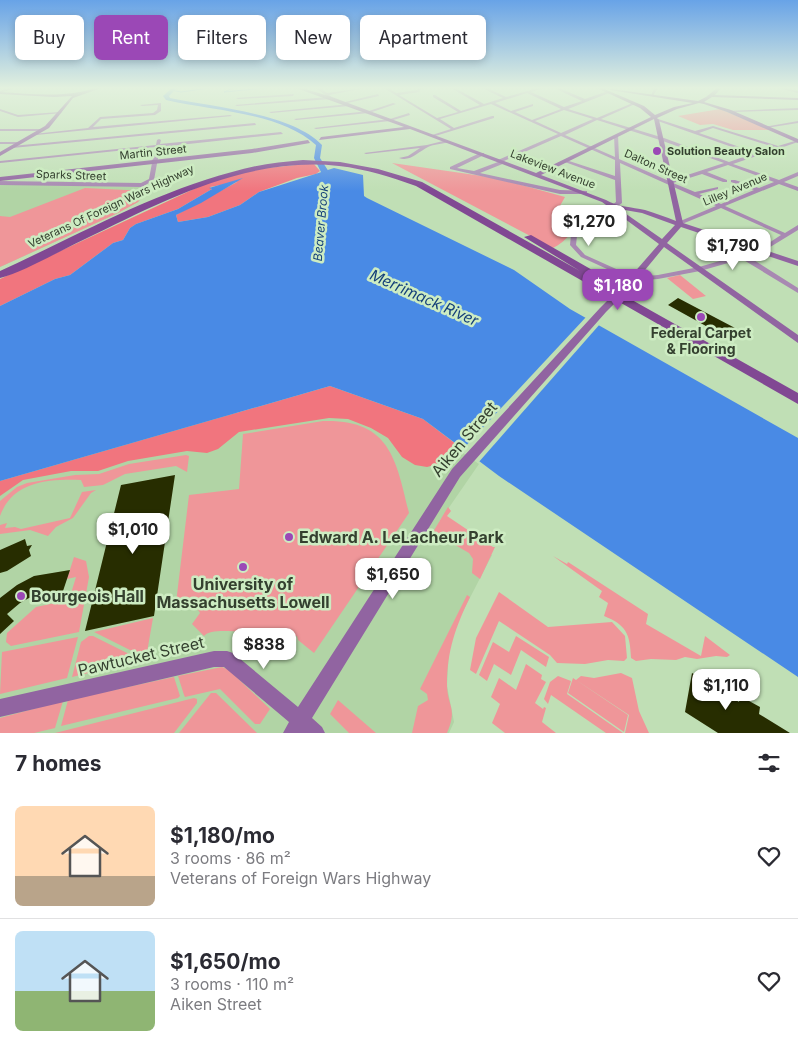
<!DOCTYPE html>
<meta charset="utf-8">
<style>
body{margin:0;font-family:Inter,sans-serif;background:#f7f7f7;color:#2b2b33;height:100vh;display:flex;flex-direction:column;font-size:19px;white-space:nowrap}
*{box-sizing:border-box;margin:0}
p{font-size:16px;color:#7c7c81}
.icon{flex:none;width:28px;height:28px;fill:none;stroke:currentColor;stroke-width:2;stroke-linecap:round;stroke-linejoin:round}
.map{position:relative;height:733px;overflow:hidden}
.sheet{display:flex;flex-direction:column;background:#fff;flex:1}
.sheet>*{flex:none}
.guide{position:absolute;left:15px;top:15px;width:500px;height:45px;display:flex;gap:10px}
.price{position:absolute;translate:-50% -42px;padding:0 11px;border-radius:10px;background:#fff;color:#222;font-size:16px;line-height:32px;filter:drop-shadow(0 1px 2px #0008)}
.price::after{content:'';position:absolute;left:50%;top:30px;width:15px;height:11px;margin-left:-8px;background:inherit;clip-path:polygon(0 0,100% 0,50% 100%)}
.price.active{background:#9b48b6;color:#fff}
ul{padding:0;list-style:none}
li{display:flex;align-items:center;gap:15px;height:125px;padding:0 15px}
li+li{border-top:1px solid #e1e1e2}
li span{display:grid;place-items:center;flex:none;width:140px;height:100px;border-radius:8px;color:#555}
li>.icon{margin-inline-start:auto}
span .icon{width:60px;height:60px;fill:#fffc;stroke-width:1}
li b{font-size:21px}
h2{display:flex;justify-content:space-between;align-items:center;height:60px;padding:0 15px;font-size:21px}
.pill{padding:0 18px;border-radius:8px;background:#fff;box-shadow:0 2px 8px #0003;font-size:18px;line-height:45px}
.pill.active{background:#9b48b6;color:#fff}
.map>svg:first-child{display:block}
</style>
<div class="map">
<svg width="798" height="733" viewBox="0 0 798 733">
<rect width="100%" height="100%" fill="#c0dfb5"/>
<path fill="#b1d4a5" d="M0 184 141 187 147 191 138 202 118 213 0 267Z
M232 413 423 419 459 450 479 464 439 522 492 555 459 619 449 648 447 686 454 722 449 733H0V481Z"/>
<path fill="#ef9699" d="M720 109 770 130H733L713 124 700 125 678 116Z
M392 163 496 178 565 197 557 211 586 218C574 229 567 241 553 248Z
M85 188 147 191 138 202 118 213 0 267V216L10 217Z
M680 275 706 296 693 299 667 278Z
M323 421C390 419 396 459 409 513L314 653 298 640 297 636 256 645V633C244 633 211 627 204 636L192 624 200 613 192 600 176 603 189 495 239 489 243 434Z
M186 455 189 456 187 472 176 466 125 474 103 485 84 487 81 480C48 479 13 481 0 516V501L17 487 27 483 75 475 99 474 129 464Z
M96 490 91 493 73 518 56 527 48 536 30 530 0 534V525L7 523 5 528 15 527 21 529 70 518 82 492Z
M448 507 451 511 447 516 493 547H495L480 579 472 573 473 559 469 553 433 532Z
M553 556 567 564 568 562 648 614 646 624 701 656 705 636 730 655 727 657 716 656 697 659 685 657 676 660 651 659 636 661 631 658C630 633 626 625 604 616L608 603 599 597 602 591Z
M74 557 86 561 89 577 79 632 11 646 6 642 7 633 36 607 69 600 76 577 67 579Z
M499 592 548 627 612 622 625 636 627 658 624 661 608 660 585 664 557 663 550 655 499 621 476 674 470 670 476 638Z
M467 595 470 597C456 626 447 651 447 684 447 706 458 708 447 733H412L418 706 428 700 427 694 420 689Z
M153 618 146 658 94 632Z
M89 636H93L141 660 72 677 81 642Z
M516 636 549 657 546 667 521 650 511 675 494 664 487 681 479 675 493 642 509 652Z
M78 637 67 678 0 694 2 652Z
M526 664 542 675 541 679 546 682 535 703 543 709 544 707 546 708 542 722 556 733H505L492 723 500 704 491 697 499 678 516 690Z
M222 667 229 670 270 709 260 724H255L220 689 185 697 184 695 178 676Z
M621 673 632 678 639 711 649 733H625L629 715 576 680 581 676 594 678Z
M558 676 571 681 567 694 623 733H606L551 695 548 704 544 699 550 682Z
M174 677 180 696 178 698 61 726 68 700Z
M573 678 628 715 624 732 568 693Z
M211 693H216L257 733H179Z
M194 698 197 699V703L174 733H55Z
M338 700 376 733H349L330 714Z
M63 701 55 728 34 733H0V718Z"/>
<path fill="#f1757e" d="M305 164H314L320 171 316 174 297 178 259 192 240 205 208 217 178 222 176 215 237 182 210 187 212 189 178 209 136 224 130 228 123 240 113 243 70 275 55 279 0 306V279L209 182 258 169Z
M330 386 423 419 456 444 445 460 438 464 427 467 415 465 402 457 388 438 371 428 348 419 329 418 239 432 218 449 207 453 187 451 128 461 98 471H71L23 480 0 496V481Z"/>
<path fill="#498ae5" d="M334 168 363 175 364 196 367 198 514 270 570 309 798 438V677L499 476 423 419 330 386 0 481V306L55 279 70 275 113 243 123 240 130 228 136 224 178 209 212 189 209 188 243 178 201 203 176 215 178 222 208 217 240 205 259 192Z"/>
<path fill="#c0dfb5" d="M587 316 600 324 478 463 461 451Z"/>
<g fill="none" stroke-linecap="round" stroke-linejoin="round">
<path stroke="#498ae5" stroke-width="1" d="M233 88 224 92 265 88
M171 90 181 92 209 88"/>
<path fill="#498ae5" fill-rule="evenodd" d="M172 88H177L169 96 170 98C212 107 292 113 322 145L320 158 329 172 328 187 324 189 320 187 321 172 314 158 316 145C279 112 213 111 166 100L163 96Z"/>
</g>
<path fill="#272d00" d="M678 298 735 328 724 336 668 305Z
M175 475 154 616 85 631 121 485Z
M25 539 27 546 32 545 29 550 31 556 7 571 0 573V550Z
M70 570 63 591 29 598 20 603 7 614 14 621 0 634V598L17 585 34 576Z
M692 673 739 702 740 696 760 707 759 714 790 733H718L685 712Z"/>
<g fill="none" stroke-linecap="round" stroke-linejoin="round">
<path fill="#a889b2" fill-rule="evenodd" d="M9 88H15L0 93V91Z
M316 88H320L327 93 365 88 329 95 333 98 331 99 237 106 235 105 328 97Z
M384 88H388L396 93 417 90 418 88H422L419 92 399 95 437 118 458 112 433 97V95H435L461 111 480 105 451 88H455L484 104 503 98 482 88H487L506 97 538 88H544L531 92 564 107 582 101 554 88H559L585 99 608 91 609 93 568 109 597 118 635 102V104L601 119 664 138 729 162 752 154 655 120 658 119 695 131 713 126 778 146 798 140V142L733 164 779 180 798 172V176L784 182 798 187V191L779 184 725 206 785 233 798 225V230L762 252 749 257 798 288V293L742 259 700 271 658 279 633 281 581 257 570 245 571 235 616 202 615 180 562 161 566 160 615 176V160L561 136 504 161 505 163 480 173 560 190 587 191V193L585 194H560L450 169V167L480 153H484V155L457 168 474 171 498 162V160L558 134 491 104 440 119 454 128 492 116H494V118L432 137V135L451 129ZM527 93 561 109 532 120 515 112 533 106V104L511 111 495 103ZM564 110 593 119 561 133 535 121ZM597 120 660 140 724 163 669 181 619 159 618 135 614 136 615 157 565 135ZM713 128 774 147 757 153 699 133ZM620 163 716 206 678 222V224H682L721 208 781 235 758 250 699 267 658 275 634 277 585 255 576 245 577 236 622 203ZM728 165 774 182 759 188 735 180H731V182L754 190 721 204 699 194 718 189V187L695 192 673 183 702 174 723 182H727V180L707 172Z
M654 88H658L653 96H651Z
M781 88 798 91V93L782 89Z
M294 94 293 96 238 99 236 98Z
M378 94 379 96 343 104 341 103Z
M161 103V111L155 115 101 119 93 127 230 115 232 116 36 135 34 134 88 128 100 117 153 113 157 110 158 105 142 106 140 105Z
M393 103 396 104 369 113 296 120 294 119 369 111Z
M350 104 349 106 271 113 269 112Z
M798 108V110L729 112 727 111Z
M0 109 18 115 60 112 62 113 18 117 0 111Z
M409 113 410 115 390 121 316 129 314 128 390 119Z
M798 121V123L766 128 764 127Z
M255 123 256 125 12 148 10 147 12 146Z
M0 129H42L44 130 42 131H0Z
M281 132 283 134 160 147 154 180 142 187 0 185V181L141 183 149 179 155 147 0 163V161L156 145 157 140 159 139 161 140 160 144Z
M447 140 449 142C442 144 434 144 428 147 418 152 410 162 399 158L408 156 420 148 366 154 364 153 427 145Z
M0 142H17L19 143 17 144H0Z"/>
<path fill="#9164a1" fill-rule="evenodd" d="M95 88H101L73 98 49 128 0 156V152L45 126 72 96 54 97 0 94V92C32 94 65 98 95 88Z
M296 88H302L332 97 536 173 651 117 640 108 597 88H602L644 106 655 115 674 107 693 103 610 90 612 89 698 101 706 97 717 88H721L715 95 798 98V100L712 97 704 102 731 110 798 139V143L727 112 704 104 699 103 677 109 657 118 659 120 683 223 798 261V266L681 227 667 243 798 335V343L664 247 631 287 606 312 460 477 312 718 322 727 325 733H283L289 722 224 667H214L0 717V699L214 651H227L233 653 298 707 452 469 600 308 625 283 659 244 602 202 410 129 319 140 321 137 404 127ZM654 119 676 221C666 217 655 213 645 210 632 207 617 207 606 200L541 175ZM619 209 642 213 675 225 662 239Z
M308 140 310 143 252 153 0 181V177L252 149Z"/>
<path fill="#814893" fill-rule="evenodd" d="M303 160 340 162 378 169 422 182 580 271 524 237 531 235 601 275 636 278V282L612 281 622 288 616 291 798 393V404L416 186C391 177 366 169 339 166 247 156 163 201 83 240 59 251 24 272 0 278V271C74 237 153 193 232 172 255 165 279 162 303 160Z"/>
</g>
<linearGradient id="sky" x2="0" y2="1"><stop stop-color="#68a3e7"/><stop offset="0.46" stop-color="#e3f1de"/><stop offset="1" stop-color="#e3f1de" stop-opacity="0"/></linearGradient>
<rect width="798" height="191" fill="url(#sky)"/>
<g fill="#9b48b6" stroke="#cdecc2" stroke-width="2">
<circle cx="657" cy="151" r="5"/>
<circle cx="701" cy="317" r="5"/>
<circle cx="289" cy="537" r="5"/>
<circle cx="243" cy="567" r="5"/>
<circle cx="21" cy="596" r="5"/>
</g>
<g text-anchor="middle" stroke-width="5" stroke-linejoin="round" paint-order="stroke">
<g font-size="11" font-weight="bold" fill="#34402f" stroke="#cdecc2" text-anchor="start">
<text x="667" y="155">Solution Beauty Salon</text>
</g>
<g font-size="11" fill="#34402f" stroke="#cdecc2">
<text transform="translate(153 152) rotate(-6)" y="4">Martin Street</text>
<text transform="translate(656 166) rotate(24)" y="4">Dalton Street</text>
<text transform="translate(553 169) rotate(21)" y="4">Lakeview Avenue</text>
<text transform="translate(71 175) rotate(2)" y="4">Sparks Street</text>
<text transform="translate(735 189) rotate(-23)" y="4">Lilley Avenue</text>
<text transform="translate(111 206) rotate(-25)" y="4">Veterans Of Foreign Wars Highway</text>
</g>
<g font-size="12" font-style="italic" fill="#143f79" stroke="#cdecc2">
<text transform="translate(321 223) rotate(-85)" y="4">Beaver Brook</text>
</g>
<g font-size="14" font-weight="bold" fill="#34402f" stroke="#cdecc2">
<text x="701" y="338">Federal Carpet<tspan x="701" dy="16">&amp; Flooring</tspan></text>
</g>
<g font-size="15" font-style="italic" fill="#143f79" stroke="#cdecc2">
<text transform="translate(424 298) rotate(24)" y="5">Merrimack River</text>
</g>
<g font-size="16" fill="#34402f" stroke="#cdecc2">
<text transform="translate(464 439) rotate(-50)" y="6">Aiken Street</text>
<text transform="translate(141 656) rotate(-13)" y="6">Pawtucket Street</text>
</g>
<g font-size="16" font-weight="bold" fill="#34402f" stroke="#cdecc2" text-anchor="start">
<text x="299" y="543">Edward A. LeLacheur Park</text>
<text x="243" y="590" text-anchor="middle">University of<tspan x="243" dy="18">Massachusetts Lowell</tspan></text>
<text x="31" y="602">Bourgeois Hall</text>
</g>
</g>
</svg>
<b class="price" style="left:589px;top:247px">$1,270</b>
<b class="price" style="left:733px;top:271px">$1,790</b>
<b class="price active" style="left:618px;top:311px">$1,180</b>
<b class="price" style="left:133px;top:555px">$1,010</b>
<b class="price" style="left:393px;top:600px">$1,650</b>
<b class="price" style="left:264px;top:670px">$838</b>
<b class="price" style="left:726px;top:711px">$1,110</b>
<div class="guide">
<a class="pill">Buy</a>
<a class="pill active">Rent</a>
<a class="pill">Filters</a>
<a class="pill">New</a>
<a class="pill">Apartment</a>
</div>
</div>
<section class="sheet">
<h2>7 homes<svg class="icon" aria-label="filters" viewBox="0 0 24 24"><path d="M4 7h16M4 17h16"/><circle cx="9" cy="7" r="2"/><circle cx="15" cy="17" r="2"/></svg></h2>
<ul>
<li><span style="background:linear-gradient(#ffd9b3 70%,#b9a48a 0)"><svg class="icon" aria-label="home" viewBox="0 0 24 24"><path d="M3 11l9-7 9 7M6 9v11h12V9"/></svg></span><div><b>$1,180/mo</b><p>3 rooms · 86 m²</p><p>Veterans of Foreign Wars Highway</p></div><svg class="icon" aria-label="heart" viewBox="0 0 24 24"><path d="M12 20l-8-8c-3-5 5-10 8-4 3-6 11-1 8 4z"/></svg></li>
<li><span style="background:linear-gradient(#bfe0f5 60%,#8fb573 0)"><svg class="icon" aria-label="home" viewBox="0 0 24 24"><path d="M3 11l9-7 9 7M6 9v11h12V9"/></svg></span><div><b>$1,650/mo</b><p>3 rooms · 110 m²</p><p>Aiken Street</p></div><svg class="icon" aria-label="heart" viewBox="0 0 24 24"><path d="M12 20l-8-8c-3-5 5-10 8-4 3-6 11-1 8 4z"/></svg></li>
</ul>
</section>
